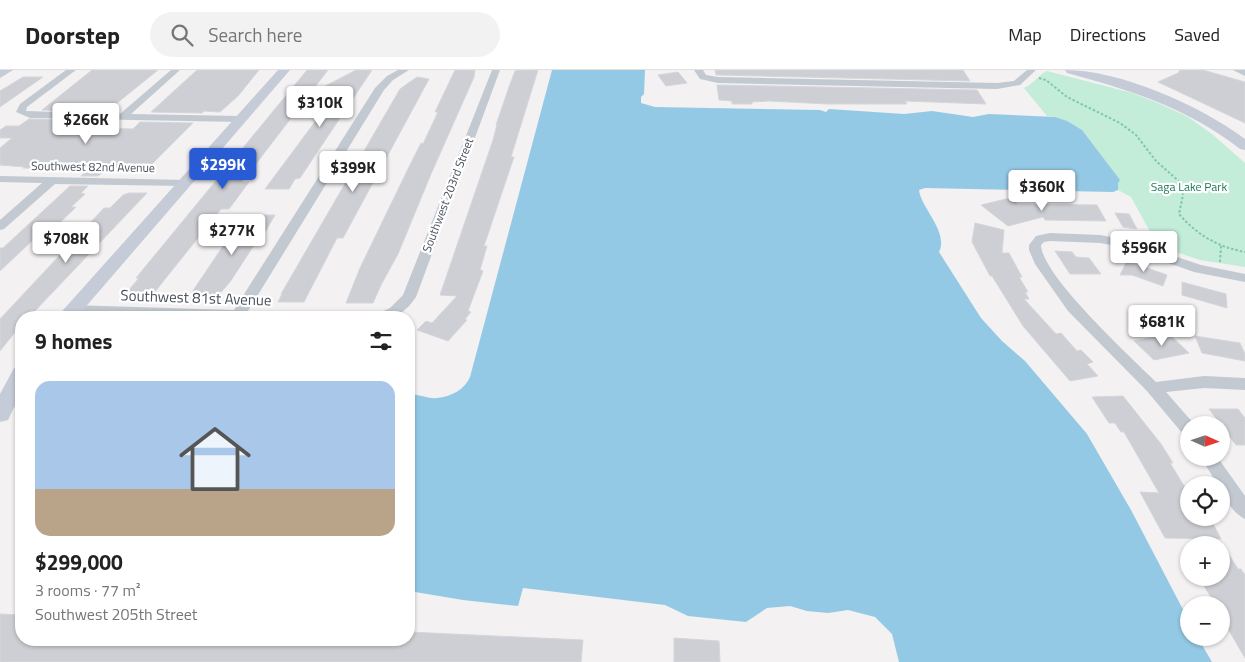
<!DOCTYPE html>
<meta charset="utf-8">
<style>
body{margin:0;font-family:"Titillium Web",sans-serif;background:#f2f2f2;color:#222;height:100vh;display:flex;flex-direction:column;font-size:19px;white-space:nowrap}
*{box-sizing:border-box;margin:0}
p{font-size:16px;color:#767676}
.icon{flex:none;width:28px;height:28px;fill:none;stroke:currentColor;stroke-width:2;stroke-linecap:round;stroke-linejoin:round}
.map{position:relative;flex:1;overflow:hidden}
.panel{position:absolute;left:15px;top:241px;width:400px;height:335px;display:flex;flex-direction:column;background:#fff;border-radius:20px;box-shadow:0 1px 4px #0004}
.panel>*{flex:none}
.needle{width:32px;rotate:93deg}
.controls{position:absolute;left:1180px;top:346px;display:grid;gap:10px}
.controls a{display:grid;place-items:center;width:50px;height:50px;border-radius:50%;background:#fff;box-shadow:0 1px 4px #0004;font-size:25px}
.price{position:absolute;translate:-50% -42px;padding:0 11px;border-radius:5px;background:#fff;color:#222;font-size:16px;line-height:32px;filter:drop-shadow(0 1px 2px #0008)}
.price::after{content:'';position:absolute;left:50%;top:30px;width:15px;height:11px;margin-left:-8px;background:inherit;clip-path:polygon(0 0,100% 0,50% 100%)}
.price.on{background:#295cd4;color:#fff}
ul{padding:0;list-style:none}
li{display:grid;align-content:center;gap:10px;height:265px;padding:0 20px}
li span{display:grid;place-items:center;height:155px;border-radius:15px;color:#555}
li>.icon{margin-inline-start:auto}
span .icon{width:90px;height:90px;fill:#fffc;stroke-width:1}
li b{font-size:21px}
h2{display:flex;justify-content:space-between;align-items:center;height:60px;padding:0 20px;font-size:21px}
header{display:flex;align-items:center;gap:30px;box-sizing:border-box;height:70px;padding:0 25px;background:#fff;border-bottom:1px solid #e0e0e0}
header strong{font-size:24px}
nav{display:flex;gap:28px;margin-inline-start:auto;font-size:18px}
.search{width:350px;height:45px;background:#f2f2f2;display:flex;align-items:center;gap:12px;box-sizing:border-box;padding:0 18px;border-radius:28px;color:#767676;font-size:19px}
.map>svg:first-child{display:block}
</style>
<header>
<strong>Doorstep</strong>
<div class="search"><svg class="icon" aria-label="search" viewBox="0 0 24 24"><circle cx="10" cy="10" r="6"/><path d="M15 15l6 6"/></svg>Search here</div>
<nav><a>Map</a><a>Directions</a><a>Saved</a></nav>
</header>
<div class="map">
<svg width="1245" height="592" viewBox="0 0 1245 592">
<rect width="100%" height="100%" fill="#f3f1f1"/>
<path fill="#c3ecd9" d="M1047 1 1132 23 1158 33 1188 47 1212 64 1245 93V197L1200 190 1158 176 1131 127 1118 120V113L1055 47 1047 46 1024 18C1034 14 1039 4 1047 1Z"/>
<path fill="#94c9e5" d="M552 0H645L644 24 641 27V33L655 37 820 40 826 42 829 39 904 44 932 41 973 47 989 44 1055 47 1067 51 1082 60 1120 110 1118 113V120L1113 122 925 118 919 120C921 138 949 162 939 182L981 248 1002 271 1025 291 1087 364 1131 440 1189 551V568H1198L1212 592H899L892 564 875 547 848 540 828 543 807 541 790 536 767 538 746 552 688 546 665 535 523 518 518 536 463 530 409 521V324C418 324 428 329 437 328 451 327 465 319 470 307Z"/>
<path fill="#cecfd4" stroke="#d5d6db" d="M92 0H158L106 42 42 40Z
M197 0H259L238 26 220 42 204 41 202 43 151 42Z
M307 0H328L242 112H249L229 139H221L150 228 123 227 139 208H136Z
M356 0H372L300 108 295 109 289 119H265L329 33 314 22Z
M455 0H475L474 7 431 104 398 184 381 215 373 233H346L360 198 406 103 421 73 423 74 438 42H435Z
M522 0H538L511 87H514L484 176H487L480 200 483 201 468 241 471 242 465 249 467 250 448 271 417 260 426 251 432 253 457 226 440 225 493 70 497 55H496L509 17 515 1Z
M715 0H963L970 11 718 5H716Z
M1180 0H1203L1245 12V53L1158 12 1178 3Z
M678 2 687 13 666 16 658 5Z
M23 7H43L0 37V21Z
M417 7 429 9 343 168H337L304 232H278L282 224H281L400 19Z
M717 15 977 20 986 34 905 31 907 34H828L769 31 752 32V34H732V31L719 30Z
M29 49 95 51 87 58 133 59 140 52 193 53 147 99 109 98 98 106H81L87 100 23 98 25 97 0 95V78L12 68H0V60L6 56H19Z
M70 116H88L81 123 85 124 71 137H76L42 170 34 169 0 201V178H3Z
M129 123H147L34 242H30L26 248H21V261H16L0 281V249L104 138H110L123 125Z
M1010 128 1018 134 1097 135 1106 151 1045 150 1043 147 1008 156 981 135Z
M1115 143 1129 144 1137 159 1123 157Z
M244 145H275L261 169H258L230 212 215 229 188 228Z
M975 153 1004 160 1002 183H1009L1022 207H1019L1028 222H1025L1029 229H1024L1056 264 1061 263 1077 281 1081 280 1093 292 1087 294 1098 306 1070 311 1023 256 992 206H990L972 172Z
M1055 181 1072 182 1076 187 1089 188 1101 204H1070Z
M1127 191 1167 205 1163 216 1132 205H1120Z
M1182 212 1226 224 1227 238 1182 225Z
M1169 264 1189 283 1154 290 1134 271Z
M1195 266 1240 273 1245 284V291L1202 283Z
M1123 326 1161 374 1173 393H1170L1189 424V448H1210L1221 469 1165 468 1140 422 1159 423 1124 362H1121L1115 353H1109L1092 327Z
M1209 339H1238L1245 348V375H1236Z
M1221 472 1238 499H1241L1245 505V588L1221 547V533L1214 532 1201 511H1206L1204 508H1221Z
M0 544 21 545V570H409V562L583 570 581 592H0Z
M674 568 719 571 720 592H674Z"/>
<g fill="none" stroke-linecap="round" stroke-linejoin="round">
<path stroke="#7ec7ad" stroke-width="2" stroke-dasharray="2.5 2" stroke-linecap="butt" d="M1039 8 1046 10 1067 27 1120 53 1136 65 1156 91 1181 113 1183 125 1179 144C1197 165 1218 177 1245 182
M1220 192 1221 176"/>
<path fill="#c2c9d1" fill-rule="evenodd" d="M66 0H76L27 37 26 41 120 44 171 0H180L131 44 240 46 245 49 240 52 30 48 16 42 20 34Z
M398 0H409L393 10 384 20 248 241 320 243 327 248H158L66 243 64 240 66 237 71 235 234 240 375 18 387 6Z
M492 0H500L416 227C403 246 394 248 373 248L375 245 390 238 403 225Z
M694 0H703L706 5 718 7 997 13 1014 11 1027 0H1036L1020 15 997 19 718 13 700 9Z
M1233 0H1245V6Z
M0 106 186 110 192 113 186 116 55 114 4 159 0 160V150L42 113 0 112Z
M1050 163 1100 165 1126 170 1201 195 1245 204V212L1194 202 1123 177 1100 173 1050 171 1044 172 1041 175C1042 206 1132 288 1156 312L1204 306 1245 308V320L1204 318 1166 322 1195 355H1189V365L1183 364 1146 320 1068 241 1035 194 1029 180V175L1036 166Z
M1201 388H1218L1245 426V449C1235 445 1221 426 1221 415H1218Z"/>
<path fill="#c5cbd7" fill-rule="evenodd" d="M0 0H13L0 8Z
M278 0H290L76 248H56Z
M1065 0C1121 0 1201 36 1245 69V80L1240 79C1188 38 1130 20 1067 3Z
M21 296V323L8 350 0 352V324L14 298Z"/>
</g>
<g text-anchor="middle" stroke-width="4.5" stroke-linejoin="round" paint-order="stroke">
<g font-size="12" fill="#4a515c" stroke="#fff">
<text transform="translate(93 97) rotate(1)" y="4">Southwest 82nd Avenue</text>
<text transform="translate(448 125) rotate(-69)" y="4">Southwest 203rd Street</text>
</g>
<g font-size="12" fill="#207859" stroke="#fff">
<text x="1189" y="121">Saga Lake Park</text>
</g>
<g font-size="15" fill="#4a515c" stroke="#fff">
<text transform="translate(196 228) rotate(2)" y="5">Southwest 81st Avenue</text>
</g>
</g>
</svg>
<div class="controls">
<a><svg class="needle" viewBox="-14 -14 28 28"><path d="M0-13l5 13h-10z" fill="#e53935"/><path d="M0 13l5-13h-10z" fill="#767676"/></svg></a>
<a><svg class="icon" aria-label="locate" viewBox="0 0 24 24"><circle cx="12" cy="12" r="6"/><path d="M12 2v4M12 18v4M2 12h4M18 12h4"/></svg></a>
<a>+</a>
<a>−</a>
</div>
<b class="price" style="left:320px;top:58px">$310K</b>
<b class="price" style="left:86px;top:75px">$266K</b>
<b class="price on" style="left:223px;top:120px">$299K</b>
<b class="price" style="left:353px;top:123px">$399K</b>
<b class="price" style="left:1042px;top:142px">$360K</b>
<b class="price" style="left:232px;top:186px">$277K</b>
<b class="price" style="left:66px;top:194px">$708K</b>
<b class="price" style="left:1144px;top:203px">$596K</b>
<b class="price" style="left:1162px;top:277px">$681K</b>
<section class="panel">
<h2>9 homes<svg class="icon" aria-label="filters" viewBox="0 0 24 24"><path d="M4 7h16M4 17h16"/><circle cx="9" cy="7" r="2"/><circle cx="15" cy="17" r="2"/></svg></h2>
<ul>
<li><span style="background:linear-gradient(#a9c7e8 70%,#b9a48a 0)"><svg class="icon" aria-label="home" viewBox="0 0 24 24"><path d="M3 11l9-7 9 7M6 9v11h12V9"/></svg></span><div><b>$299,000</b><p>3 rooms · 77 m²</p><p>Southwest 205th Street</p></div></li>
</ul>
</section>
</div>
